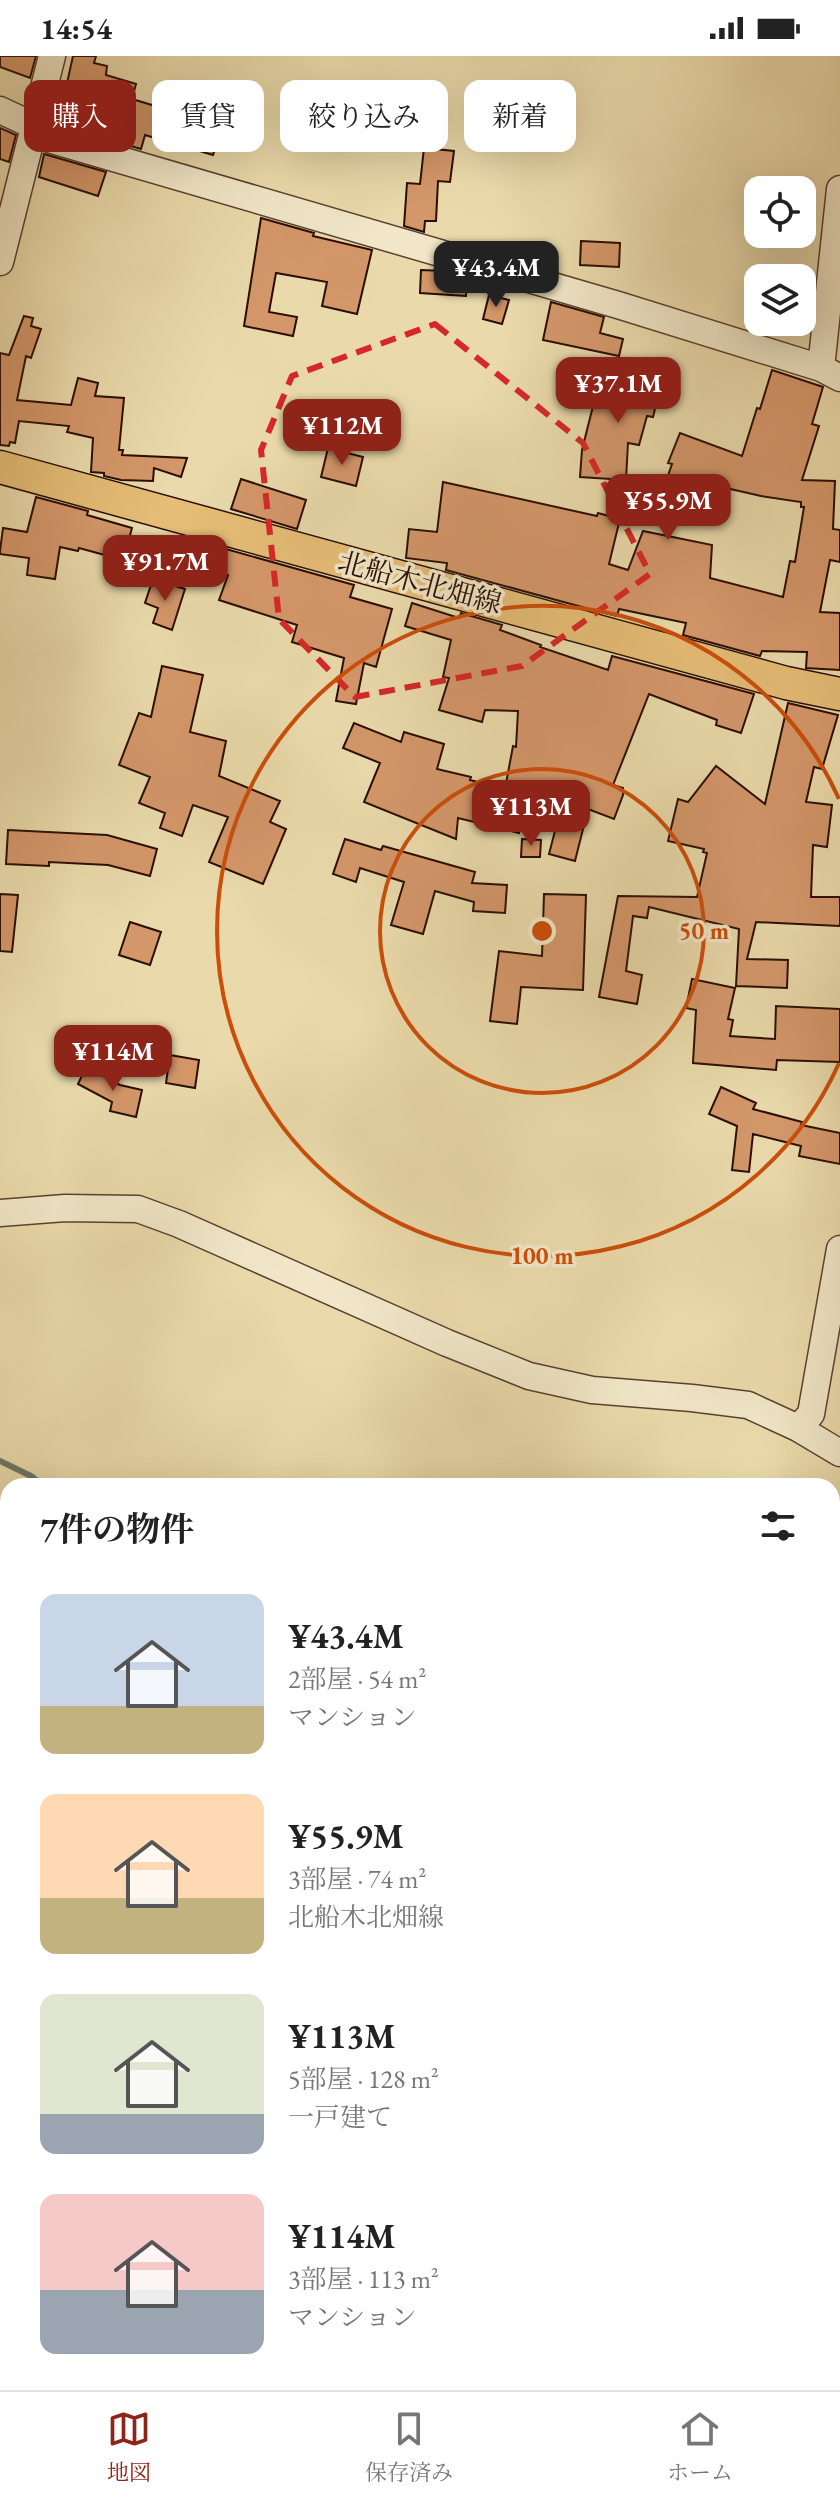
<!DOCTYPE html>
<html lang="ja">
<meta charset="utf-8">
<style>
body{margin:0;font-family:"EB Garamond","Noto Serif JP",serif;background:#f2f2f2;color:#222;height:100vh;display:flex;flex-direction:column;font-size:30px;white-space:nowrap}
*{box-sizing:border-box;margin:0}
p{font-size:26px;color:#767676}
.icon{flex:none;width:44px;height:44px;fill:none;stroke:currentColor;stroke-width:2;stroke-linecap:round;stroke-linejoin:round}
.map{position:relative;flex:1;overflow:hidden}
.sheet{position:absolute;left:0px;top:1422px;width:840px;height:912px;display:flex;flex-direction:column;background:#fff;border-radius:24px 24px 0 0;box-shadow:0 8px 32px #0002}
.sheet>*{flex:none}
.guide{position:absolute;left:24px;top:24px;width:792px;height:72px;display:flex;gap:16px}
.controls{position:absolute;left:744px;top:120px;display:grid;gap:16px}
.controls a{display:grid;place-items:center;width:72px;height:72px;border-radius:16px;background:#fff;box-shadow:0 8px 32px #0002;font-size:40px}
.price{position:absolute;translate:-50% -68px;padding:0 18px;border-radius:16px;background:#8f2418;color:#fff;font-size:26px;line-height:52px;filter:drop-shadow(0 2px 4px #0008)}
.price::after{content:'';position:absolute;left:50%;top:48px;width:24px;height:18px;margin-left:-12px;background:inherit;clip-path:polygon(0 0,100% 0,50% 100%)}
.price.current{background:#222;color:#fff}
ul{padding:0;list-style:none}
li{display:flex;align-items:center;gap:24px;height:200px;padding:0 40px}
li span{display:grid;place-items:center;flex:none;width:224px;height:160px;border-radius:16px;color:#555}
li>.icon{margin-inline-start:auto}
span .icon{width:96px;height:96px;fill:#fffc;stroke-width:1}
li b{font-size:34px}
h2{display:flex;justify-content:space-between;align-items:center;height:96px;padding:0 40px;font-size:34px}
.tag{padding:0 28px;border-radius:16px;background:#fff;box-shadow:0 8px 32px #0002;font-size:28px;line-height:72px}
.tag.current{background:#8f2418;color:#fff}
.status{display:flex;justify-content:space-between;align-items:center;height:56px;padding:0 40px;background:#fff;direction:ltr}
.status svg{height:22px;fill:currentColor}
.menu{display:flex;justify-content:space-around;align-items:center;height:112px;border-top:2px solid #e0e0e0;background:#fff;font-size:22px;color:#767676}
.menu a{display:grid;justify-items:center;gap:4px}
.menu .current{color:#8f2418}
.map>svg:first-child{display:block}
</style>
<div class="status"><b>14:54</b><svg viewBox="0 0 49 12"><path d="M0 12V9h3v3zM5 12V6h3v6zM10 12V3h3v9zM15 12V0h3v12zM26 1h20v11H26zM47 4h2v5h-2z"/></svg></div>
<div class="map">
<svg width="840" height="2334" viewBox="0 0 840 2334">
<rect width="100%" height="100%" fill="#eadaab"/>
<filter id="stains"><feTurbulence type="fractalNoise" baseFrequency=".0025" numOctaves="4"/><feColorMatrix values="0 0 0 0 .2 0 0 0 0 .09 0 0 0 0 .02 0 0 0 .5 -.17"/></filter>
<radialGradient id="worn" r=".72"><stop offset=".6" stop-color="#630" stop-opacity="0"/><stop offset="1" stop-color="#630" stop-opacity=".3"/></radialGradient>
<path fill="#b8bf88" stroke="#716646" stroke-width="2" d="M0 1548 8 1553V1971L0 1968Z
M832 2126 840 2133V2334H767L758 2326H832Z
M0 2246 8 2251V2303L0 2298Z
M45 2326H179L190 2334H58Z"/>
<path fill="#98bba8" stroke="#6c7666" stroke-width="2" d="M0 2059 8 2063V2160L0 2157Z
M431 2326H616L628 2334H450Z"/>
<g fill="none" stroke-linecap="round" stroke-linejoin="round">
<path stroke="#6c7666" stroke-width="6" d="M0 1405 31 1420 44 1430
M832 1968 840 1971"/>
</g>
<path fill="#d4976a" stroke="#2a0e04" stroke-width="2" d="M0 0H36L30 22 0 11Z
M73 0H96L94 7 107 10 106 19 136 28 132 43 222 70 213 99 145 79 141 93 93 79 100 58 62 50Z
M0 72 16 79 9 106 0 103Z
M424 92 454 95 450 126 438 125 436 165H425L424 176 404 170 407 127 420 128Z
M44 98 106 116 98 140 39 121Z
M261 162 314 177 313 180 372 194 357 258 322 250 327 226 276 217 269 256 297 261 293 280 244 270Z
M581 185 620 187 619 211 580 209Z
M421 214 445 215 467 222 466 240 420 237Z
M489 239 509 244 502 268 483 263Z
M551 246 604 261 600 277 623 283 619 300 543 284Z
M24 260 33 262 31 270 41 273 31 302 26 300 17 344 71 349 78 322 98 327 95 340 124 342 119 394H123L122 399 187 402 181 421 154 412 153 425 121 424 104 420V417L91 416 93 382 67 376 69 370 19 365 15 387 10 386 9 390 0 389V297L9 299Z
M616 312 662 324 653 361 647 360 639 389 628 387 626 424 580 421 582 394 595 342 608 345Z
M772 314 823 331 812 368 819 370 802 424 835 425 833 473 840 474V506L830 504 820 556 840 557V614L806 612 807 596 762 595 760 600 683 579 686 567 619 553 617 560 593 554 446 514 447 507 406 502 409 473 437 476 443 426 597 460 598 457 620 463 609 508 628 514 643 475 712 489 710 522 783 541 790 505 795 506 804 451H801V446L761 440 726 432 715 463 660 443 672 408 668 407 680 377 742 400 757 352 760 353Z
M328 392 363 401 356 430 321 421Z
M241 423 306 444 297 473 231 453Z
M36 441 88 455 87 459 132 472 123 504 79 492 78 495 60 491 55 523 27 519 29 502 0 498V495L3 472 27 476Z
M194 484 354 529 350 541 392 553 376 611 364 607 356 648 336 645 344 602 292 586 297 569 219 544 228 519 187 504Z
M153 523 185 533 172 574 153 567 158 552 145 547Z
M412 547 459 562 461 557 502 569 500 574 541 589 540 591 608 614 612 600 754 638 741 677 716 669 717 664 649 638 613 729 623 732V739L614 763 588 753 575 805 549 798 563 744 530 732 519 777 458 762 456 783 364 746 380 707 343 692 354 667 401 686 404 676 444 688 437 713 471 721 470 724 505 733 513 690 516 691 518 655 485 654 482 666 439 654 449 622 443 621 451 584 405 570Z
M162 610 203 619 190 676 226 685 219 720 280 745 270 766 286 773 263 828 209 806 228 761 193 749 182 780 160 772 165 757 139 747 150 721 119 709 139 657 151 661Z
M788 647 838 659 822 713 814 711 806 746 832 749 827 791 813 789 811 841H840V870L756 866 747 903 788 904 787 932 736 930 739 873 649 851 647 862 633 860 626 915 642 919 637 948 599 941 618 840 697 841 707 797 703 796 704 793 668 785 678 743 688 746 716 710 765 748Z
M8 774 107 779 157 793 150 820 108 809 49 806V810L6 808Z
M345 783 381 794 383 790 475 816 472 827 507 829 505 857 473 855 474 846 435 835 423 878 391 869 404 826 360 812 356 826 333 818Z
M522 783 541 784 540 801H521Z
M0 838 18 839 12 896 0 895Z
M544 838 586 839 583 934 521 931 517 968 490 965 499 895 542 900Z
M130 866 161 876 150 909 119 899Z
M692 923 735 932 728 963 733 964 730 980 775 983 776 950 840 953V1006L777 1004 776 1014 693 1007 696 954 686 952Z
M170 999 199 1004 195 1032 166 1027Z
M86 1011 120 1029 142 1034 136 1061 110 1055 112 1046 78 1028Z
M721 1031 756 1047 753 1053 802 1066 801 1069 840 1077V1108L799 1100 801 1090 753 1078 749 1116 732 1114 737 1070 709 1058Z"/>
<g fill="none" stroke-linecap="round" stroke-linejoin="round">
<defs>
<path id="minor" d="M0 54 34 70 52 84 618 249 821 312 840 322
M0 206 52 0
M821 312 840 133
M0 1157 65 1152 138 1153 179 1168 447 1287 529 1320 592 1334 692 1342 748 1349 798 1372 840 1397
M798 1372 811 1358 840 1193
M0 1527 8 1532
M832 2105 840 2112
M0 2311 8 2317
M22 2326 34 2334"/>
<path id="major" d="M0 411 786 627 840 638"/>
</defs>
<use href="#minor" stroke="#5a412e" stroke-width="29"/>
<use href="#major" stroke="#2a0e04" stroke-width="35"/>
<use href="#minor" stroke="#f1e7c8" stroke-width="26"/>
<use href="#major" stroke="#e5bd76" stroke-width="32"/>
</g>
<path fill="none" stroke="#d62828" stroke-width="6" stroke-dasharray="16 10" stroke-linejoin="round" d="M435 268 583 387 650 518 522 610 355 641 279 563 261 394 292 320Z"/>
<g fill="none" stroke="#cc4e0b" stroke-width="4">
<circle cx="542" cy="875" r="162"/>
<path d="M839 1007A325 325 0 1 1 839 743"/>
</g>
<g text-anchor="middle" stroke-width="7" stroke-linejoin="round" paint-order="stroke">
<g font-size="28" fill="#2a0e04" stroke="#f1e7c8">
<text transform="translate(420 526) rotate(15)" y="10">北船木北畑線</text>
</g>
</g>
<circle cx="542" cy="875" r="12" fill="#cc4e0b" stroke="#f1e7c8" stroke-width="4"/>
<g font-size="24" text-anchor="middle" font-weight="bold" fill="#cc4e0b" stroke="#f1e7c8" stroke-width="7" stroke-linejoin="round" paint-order="stroke">
<text x="704" y="883">50 m</text>
<text x="542" y="1208">100 m</text>
</g>
<rect width="100%" height="100%" filter="url(#stains)"/>
<rect width="100%" height="100%" fill="url(#worn)"/>
</svg>
<div class="controls">
<a><svg class="icon" aria-label="locate" viewBox="0 0 24 24"><circle cx="12" cy="12" r="6"/><path d="M12 2v4M12 18v4M2 12h4M18 12h4"/></svg></a>
<a><svg class="icon" aria-label="layers" viewBox="0 0 24 24"><path d="M12 4l9 5-9 5-9-5zM3 14l9 5 9-5"/></svg></a>
</div>
<b class="price current" style="left:496px;top:253px">¥43.4M</b>
<b class="price" style="left:618px;top:369px">¥37.1M</b>
<b class="price" style="left:342px;top:411px">¥112M</b>
<b class="price" style="left:668px;top:486px">¥55.9M</b>
<b class="price" style="left:165px;top:547px">¥91.7M</b>
<b class="price" style="left:531px;top:792px">¥113M</b>
<b class="price" style="left:113px;top:1037px">¥114M</b>
<div class="guide">
<a class="tag current">購入</a>
<a class="tag">賃貸</a>
<a class="tag">絞り込み</a>
<a class="tag">新着</a>
</div>
<section class="sheet">
<h2>7件の物件<svg class="icon" aria-label="filters" viewBox="0 0 24 24"><path d="M4 7h16M4 17h16"/><circle cx="9" cy="7" r="2"/><circle cx="15" cy="17" r="2"/></svg></h2>
<ul>
<li><span style="background:linear-gradient(#c9d6e8 70%,#c2b280 0)"><svg class="icon" aria-label="home" viewBox="0 0 24 24"><path d="M3 11l9-7 9 7M6 9v11h12V9"/></svg></span><div><b>¥43.4M</b><p>2部屋 · 54 m²</p><p>マンション</p></div></li>
<li><span style="background:linear-gradient(#ffd9b3 65%,#c2b280 0)"><svg class="icon" aria-label="home" viewBox="0 0 24 24"><path d="M3 11l9-7 9 7M6 9v11h12V9"/></svg></span><div><b>¥55.9M</b><p>3部屋 · 74 m²</p><p>北船木北畑線</p></div></li>
<li><span style="background:linear-gradient(#dfe7d0 75%,#9aa5b1 0)"><svg class="icon" aria-label="home" viewBox="0 0 24 24"><path d="M3 11l9-7 9 7M6 9v11h12V9"/></svg></span><div><b>¥113M</b><p>5部屋 · 128 m²</p><p>一戸建て</p></div></li>
<li><span style="background:linear-gradient(#f6c9c9 60%,#9aa5b1 0)"><svg class="icon" aria-label="home" viewBox="0 0 24 24"><path d="M3 11l9-7 9 7M6 9v11h12V9"/></svg></span><div><b>¥114M</b><p>3部屋 · 113 m²</p><p>マンション</p></div></li>
</ul>
</section>
</div>
<nav class="menu">
<a class="current"><svg class="icon" aria-label="map" viewBox="0 0 24 24"><path d="M3 6l6-2 6 2 6-2v14l-6 2-6-2-6 2zM9 4v14M15 6v14"/></svg>地図</a>
<a><svg class="icon" aria-label="saved" viewBox="0 0 24 24"><path d="M7 4h10v16l-5-4-5 4z"/></svg>保存済み</a>
<a><svg class="icon" aria-label="home" viewBox="0 0 24 24"><path d="M3 11l9-7 9 7M6 9v11h12V9"/></svg>ホーム</a>
</nav>
